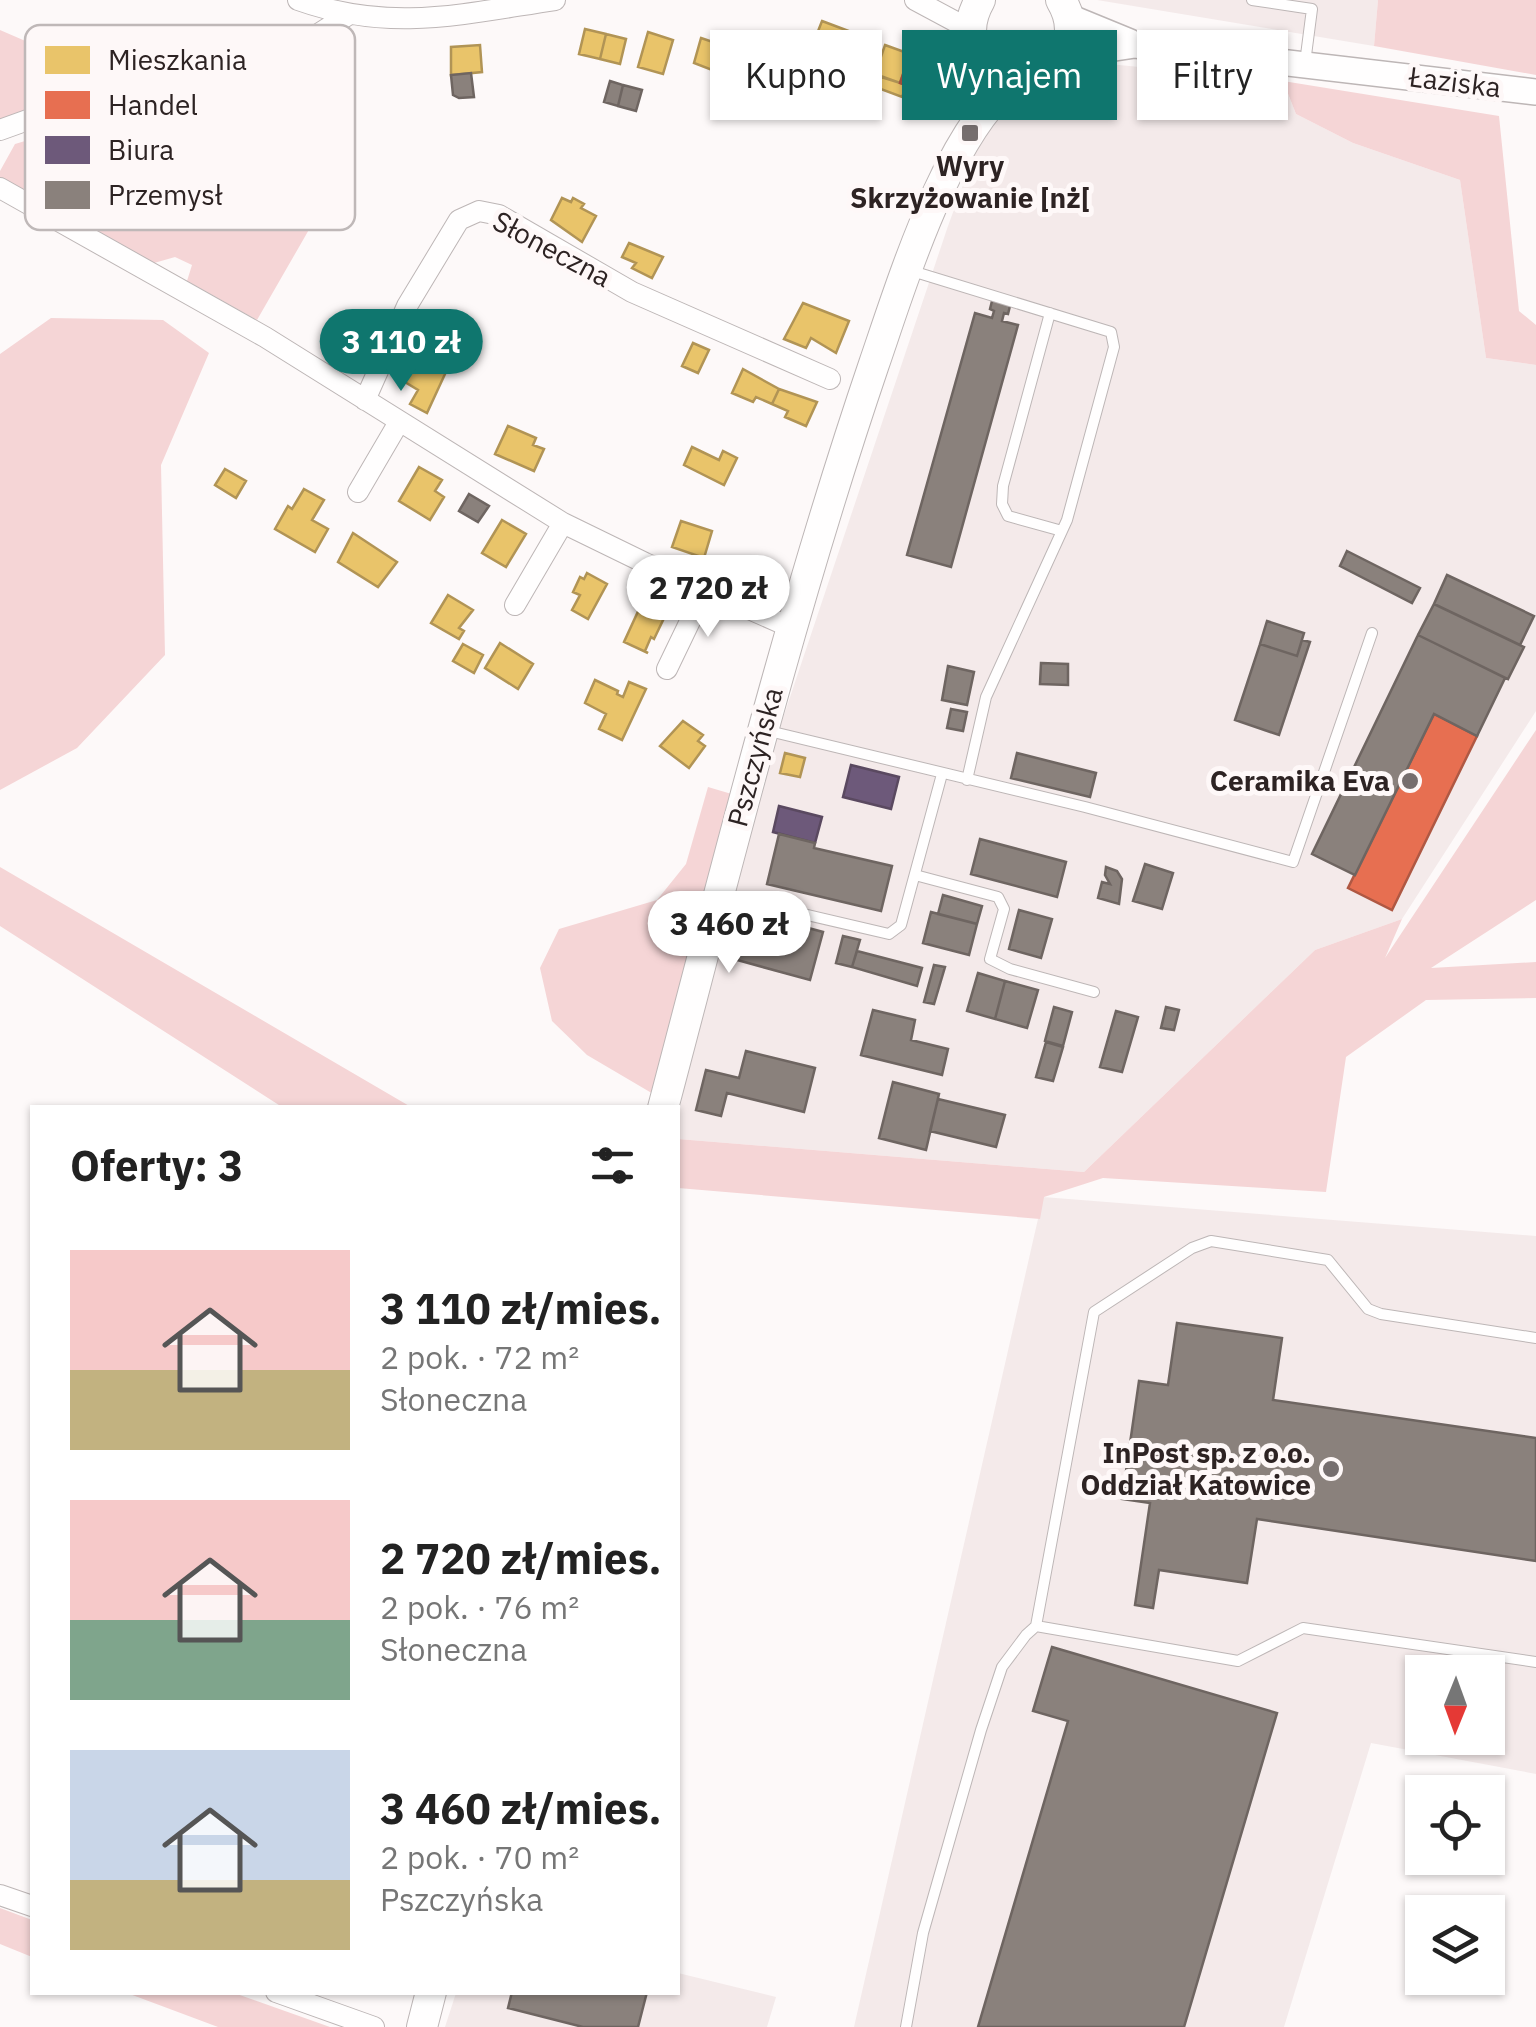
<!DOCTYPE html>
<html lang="pl">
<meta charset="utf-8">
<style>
body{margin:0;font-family:"IBM Plex Sans",sans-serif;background:#f6f6f6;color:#222;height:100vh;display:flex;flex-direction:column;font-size:38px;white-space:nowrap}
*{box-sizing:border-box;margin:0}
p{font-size:32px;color:#767676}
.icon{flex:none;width:55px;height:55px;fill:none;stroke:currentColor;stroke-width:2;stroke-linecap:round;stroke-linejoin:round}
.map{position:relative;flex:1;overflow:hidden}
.details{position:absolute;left:30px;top:1105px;width:650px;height:890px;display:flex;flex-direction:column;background:#fff;border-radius:0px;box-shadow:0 2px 8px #0004}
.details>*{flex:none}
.guide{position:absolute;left:710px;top:30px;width:675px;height:90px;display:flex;gap:20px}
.needle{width:65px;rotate:181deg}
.buttons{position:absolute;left:1405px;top:1655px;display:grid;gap:20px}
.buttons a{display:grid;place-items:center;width:100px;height:100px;border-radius:0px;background:#fff;box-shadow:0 2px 8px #0004;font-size:50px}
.price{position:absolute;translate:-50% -85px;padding:0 22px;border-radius:35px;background:#fff;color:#222;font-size:32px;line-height:65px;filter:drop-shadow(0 2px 5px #0008)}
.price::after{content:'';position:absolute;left:50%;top:60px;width:30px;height:22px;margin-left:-15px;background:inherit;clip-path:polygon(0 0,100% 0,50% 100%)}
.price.selected{background:#0f766e;color:#fff}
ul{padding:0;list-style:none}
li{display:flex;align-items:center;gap:30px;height:250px;padding:0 40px}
li span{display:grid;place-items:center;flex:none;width:280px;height:200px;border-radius:0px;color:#555}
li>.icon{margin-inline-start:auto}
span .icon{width:120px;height:120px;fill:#fffc;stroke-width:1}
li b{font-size:42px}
h2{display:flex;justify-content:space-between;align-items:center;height:120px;padding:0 40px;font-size:42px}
.tag{padding:0 35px;border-radius:0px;background:#fff;box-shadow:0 2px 8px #0004;font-size:35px;line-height:90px}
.tag.selected{background:#0f766e;color:#fff}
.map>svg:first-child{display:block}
</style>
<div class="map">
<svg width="1536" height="2027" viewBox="0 0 1536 2027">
<rect width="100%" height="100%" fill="#fdf9f9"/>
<path fill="#f4eaea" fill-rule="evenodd" d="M1097 0H1378L1374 46Z
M1058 59 1283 81 1296 114 1353 143 1460 180 1486 358 1536 365V711L1402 919 1315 950 1084 1172 678 1139V1120L697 1015 782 721 948 226 1006 68Z
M1043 1197 1536 1236V1774L1371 1743 1284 2027H854ZM1422 1672H1488V1738H1422Z
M678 1973 776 1997 767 2027H445L456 1993 678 1992Z"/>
<path fill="#f5d5d6" d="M1378 0H1536V75L1374 46Z
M0 30 113 79 0 123Z
M1283 81 1499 116 1519 311 1536 325V365L1486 358 1460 180 1353 143 1296 114Z
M132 109 322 207 257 320 187 281 192 265 175 257 154 263 0 178V171L15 144Z
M51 318 163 320 209 353 161 465 165 655 77 748 0 790V354Z
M1536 730V900L1431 968 1536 962V998L1426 1000 1346 1057 1326 1192 1103 1178 1044 1197 1040 1219 678 1188V1139L1084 1172 1315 950 1402 919 1385 958Z
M708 787 735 795 655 1095 587 1055 552 1021 540 968 559 929 657 900 686 864Z
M0 867 411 1107H282L0 926Z
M0 1908 32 1920V1957L0 1944Z
M127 1993H234L330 2027H218Z"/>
<path fill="#e9c46a" stroke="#b19455" stroke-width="2.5" d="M822 21 854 33 845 56 813 44Z
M585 29 606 34 600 59 579 54Z
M648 32 673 40 663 74 638 67Z
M606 34 626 39 620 64 600 59Z
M701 38 716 43 715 47 719 49 722 38 740 41V51L753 55 743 82 694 63Z
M480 45 482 72 451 75V47Z
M885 45 910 54 900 83 875 74Z
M829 67 850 75 845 90 824 82Z
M881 77 907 85 902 97 878 88Z
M562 198 571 202 573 198 584 204 581 208 596 216 582 242 551 220Z
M629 243 663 257 652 278 632 268 636 263 622 257Z
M803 303 849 321 836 353 811 338 806 348 784 339Z
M693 343 709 350 698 373 682 366Z
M425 355 440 364 437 369 445 374 427 413 410 404 418 390 400 379 411 360 419 364Z
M743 369 779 389 772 404 756 397 753 402 732 393Z
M779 389 817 402 806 426 785 417 788 411 772 404Z
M508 426 536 438 533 445 544 449 534 471 495 454Z
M692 447 719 460 723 451 737 458 724 485 684 465Z
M419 467 442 480 435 491 444 497 430 520 399 501Z
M225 469 246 481 236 498 215 485Z
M304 489 324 500 312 520 328 529 315 552 275 529 288 506 292 509Z
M502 520 526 534 506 567 482 553Z
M681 521 712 531 704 558 672 547Z
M353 533 397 562 378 587 338 562Z
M587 573 607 584 588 619 572 610 580 595 573 592 580 577 584 579Z
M448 595 473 610 459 628 464 631 459 639 431 623Z
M641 605 665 616 654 639 651 637 645 651 648 653 624 642Z
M500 643 533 664 518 689 485 668Z
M463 644 483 655 474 673 453 661Z
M595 680 618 691 617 694 623 697 629 682 646 689 622 740 599 729 606 714 585 703Z
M683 721 703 735 698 741 705 746 689 768 660 746Z
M785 753 805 758 800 777 780 773Z"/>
<path fill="#e76f51" stroke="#af5843" stroke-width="2.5" d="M910 54 923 59 913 88 900 83Z
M1434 714 1477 736 1392 910 1348 888Z"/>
<path fill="#6d597a" stroke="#5a4960" stroke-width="2.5" d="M851 765 899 777 891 809 843 797Z
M779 806 822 817 815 843 773 832Z"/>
<path fill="#8a817c" stroke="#6e6561" stroke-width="2.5" d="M471 73 474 97 459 98 453 95 451 75Z
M610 81 623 85 618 106 604 102Z
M623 85 642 90 636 111 618 106Z
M993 297 1011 302 1008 314 1004 313 1002 321 1018 325 951 567 907 555 975 313 992 318 994 311 990 309Z
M469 494 489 506 478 522 459 511Z
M1347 551 1420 588 1412 603 1340 566Z
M1447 575 1534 616 1520 645 1434 604Z
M1434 604 1524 647 1508 679 1418 635Z
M1267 621 1304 633 1297 656 1260 644Z
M1418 635 1505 678 1477 736 1434 714 1355 875 1312 854Z
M1302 640 1310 642 1279 735 1235 720 1260 644 1297 656Z
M1041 663 1068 664V685L1040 684Z
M948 666 974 672 967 705 942 700Z
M951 709 967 712 963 731 947 728Z
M1017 753 1096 773 1090 797 1011 778Z
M779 834 815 843 814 848 892 866 881 911 767 884Z
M980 839 1066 862 1057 897 971 874Z
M1145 864 1173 873 1162 909 1133 901Z
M1106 867 1117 871 1122 879 1119 904 1098 898 1102 882 1110 884 1105 875Z
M943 895 982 906 977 924 938 914Z
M742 910 823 932 810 980 726 957Z
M1019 910 1052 919 1041 958 1009 949Z
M931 912 977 924 969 955 923 943Z
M843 936 860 940 852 967 836 963Z
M857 951 922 968 917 986 852 967Z
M934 965 945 967 934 1004 924 1002Z
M978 973 1005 981 995 1019 967 1011Z
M1005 981 1038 990 1027 1028 995 1019Z
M1054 1007 1072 1012 1063 1046 1045 1041Z
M1166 1007 1179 1010 1174 1030 1161 1028Z
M873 1010 915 1020 911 1040 948 1049 942 1075 861 1055Z
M1116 1011 1138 1017 1122 1072 1100 1067Z
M1046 1042 1063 1047 1053 1081 1036 1077Z
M746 1051 815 1068 804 1112 727 1093 721 1116 696 1110 706 1070 739 1078Z
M893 1082 939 1094 926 1150 879 1138Z
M938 1099 1005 1115 996 1147 930 1131Z
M1177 1323 1282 1338 1273 1400 1536 1438V1561L1257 1519 1247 1583 1159 1570 1153 1608 1135 1605 1150 1503 1122 1499 1139 1381 1168 1385Z
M1052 1647 1277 1713 1184 2027H978L1068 1721 1033 1711Z
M512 1992H647L638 2027H583L508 2008Z"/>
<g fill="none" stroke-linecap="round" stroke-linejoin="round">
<defs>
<path id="service" d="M1252 0 1312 9 1305 63
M912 271 1111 332 1114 347 1067 520 986 697 967 780
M1050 313 1003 486 1002 504 1008 516 1062 531
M769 731 1085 807 1293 862 1372 633
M915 875 998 897 1004 909 990 959 1010 969 1094 992
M747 901 889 934 901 925 942 774
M1036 1626 1238 1661 1303 1628 1536 1662
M906 2027 923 1933 981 1730 1002 1667 1026 1635 1036 1626 1094 1312 1192 1248 1211 1241 1328 1260 1368 1309 1381 1314 1536 1338"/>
<path id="minor" d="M298 0C391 33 462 14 555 0
M915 0 971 30
M0 130 158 73 312 38 348 15
M0 188 265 337 563 523 645 563 790 627
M365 400 407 306 459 220 479 211 499 215 632 292 830 379
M358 492 399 422
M515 605 563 523
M667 669 705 590
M0 1895 32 1906
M276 1992 374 2027"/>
<path id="tertiary" d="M1069 17 1130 42
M1062 56 1135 45 1536 92"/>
<path id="secondary" d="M980 0C972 14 968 30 974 46 1000 111 1100 65 1061 0
M663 1108C729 858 791 608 874 364 901 286 950 123 1019 78
M422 2027 431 1992"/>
</defs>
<use href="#service" stroke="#bdb6b6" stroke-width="12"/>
<use href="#minor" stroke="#bdb6b6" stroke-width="22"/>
<use href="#tertiary" stroke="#bdb6b6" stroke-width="28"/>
<use href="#secondary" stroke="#bdb6b6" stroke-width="32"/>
<use href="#service" stroke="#fffefe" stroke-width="10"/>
<use href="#minor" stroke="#fffefe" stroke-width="20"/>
<use href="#tertiary" stroke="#fffefe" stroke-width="25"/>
<use href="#secondary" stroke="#fffefe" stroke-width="30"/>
</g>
<g fill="#766e6e" stroke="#fef8f8" stroke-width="4">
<rect x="960" y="123" width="20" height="20" rx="5"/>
<circle cx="1410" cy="781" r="10"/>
<circle cx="1331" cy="1469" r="10"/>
</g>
<g text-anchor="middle" stroke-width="10" stroke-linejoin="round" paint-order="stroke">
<g font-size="28" fill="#2d2323" stroke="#fef8f8">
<text transform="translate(1455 82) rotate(7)" y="10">Łaziska</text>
<text transform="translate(552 249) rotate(28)" y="10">Słoneczna</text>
<text transform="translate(755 757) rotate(-75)" y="10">Pszczyńska</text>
</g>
<g font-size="28" font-weight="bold" fill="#2d2323" stroke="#fef8f8" text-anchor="end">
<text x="970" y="176" text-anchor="middle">Wyry<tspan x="970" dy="32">Skrzyżowanie [nż[</tspan></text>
<text x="1390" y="791">Ceramika Eva</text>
<text x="1311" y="1463">InPost sp. z o.o.<tspan x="1311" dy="32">Oddział Katowice</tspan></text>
</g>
</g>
<rect x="25" y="25" width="330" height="205" rx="15" fill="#fef8f8" stroke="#bfb8b8" stroke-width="2.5"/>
<rect x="45" y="46" width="45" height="28" fill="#e9c46a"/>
<rect x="45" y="91" width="45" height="28" fill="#e76f51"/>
<rect x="45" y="136" width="45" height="28" fill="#6d597a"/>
<rect x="45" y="181" width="45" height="28" fill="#8a817c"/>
<g font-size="28" fill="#2d2323">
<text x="108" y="70">Mieszkania</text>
<text x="108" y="115">Handel</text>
<text x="108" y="160">Biura</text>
<text x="108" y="205">Przemysł</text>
</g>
</svg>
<div class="buttons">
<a><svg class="needle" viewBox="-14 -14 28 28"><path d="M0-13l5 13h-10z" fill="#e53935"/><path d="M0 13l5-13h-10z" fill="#767676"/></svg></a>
<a><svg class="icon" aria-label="locate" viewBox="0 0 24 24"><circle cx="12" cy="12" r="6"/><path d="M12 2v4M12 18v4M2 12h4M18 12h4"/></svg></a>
<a><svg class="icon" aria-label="layers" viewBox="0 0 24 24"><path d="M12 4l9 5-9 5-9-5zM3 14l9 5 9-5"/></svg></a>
</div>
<b class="price selected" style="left:401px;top:394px">3 110 zł</b>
<b class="price" style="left:708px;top:640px">2 720 zł</b>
<b class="price" style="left:729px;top:976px">3 460 zł</b>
<div class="guide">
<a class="tag">Kupno</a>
<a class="tag selected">Wynajem</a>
<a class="tag">Filtry</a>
</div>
<section class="details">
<h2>Oferty: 3<svg class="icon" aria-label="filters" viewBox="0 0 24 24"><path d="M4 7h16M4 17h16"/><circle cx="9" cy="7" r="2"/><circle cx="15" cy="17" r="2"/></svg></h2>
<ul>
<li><span style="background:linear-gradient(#f6c9c9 60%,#c2b280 0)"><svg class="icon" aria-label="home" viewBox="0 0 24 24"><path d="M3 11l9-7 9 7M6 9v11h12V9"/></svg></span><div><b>3 110 zł/mies.</b><p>2 pok. · 72 m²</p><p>Słoneczna</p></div></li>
<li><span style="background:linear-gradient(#f6c9c9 60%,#7fa58c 0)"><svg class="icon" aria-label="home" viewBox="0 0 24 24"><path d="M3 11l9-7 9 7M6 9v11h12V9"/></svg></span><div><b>2 720 zł/mies.</b><p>2 pok. · 76 m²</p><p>Słoneczna</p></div></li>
<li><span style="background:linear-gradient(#c9d6e8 65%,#c2b280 0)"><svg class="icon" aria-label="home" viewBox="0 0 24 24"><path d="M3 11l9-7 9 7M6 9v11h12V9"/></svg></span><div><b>3 460 zł/mies.</b><p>2 pok. · 70 m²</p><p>Pszczyńska</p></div></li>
</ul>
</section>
</div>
